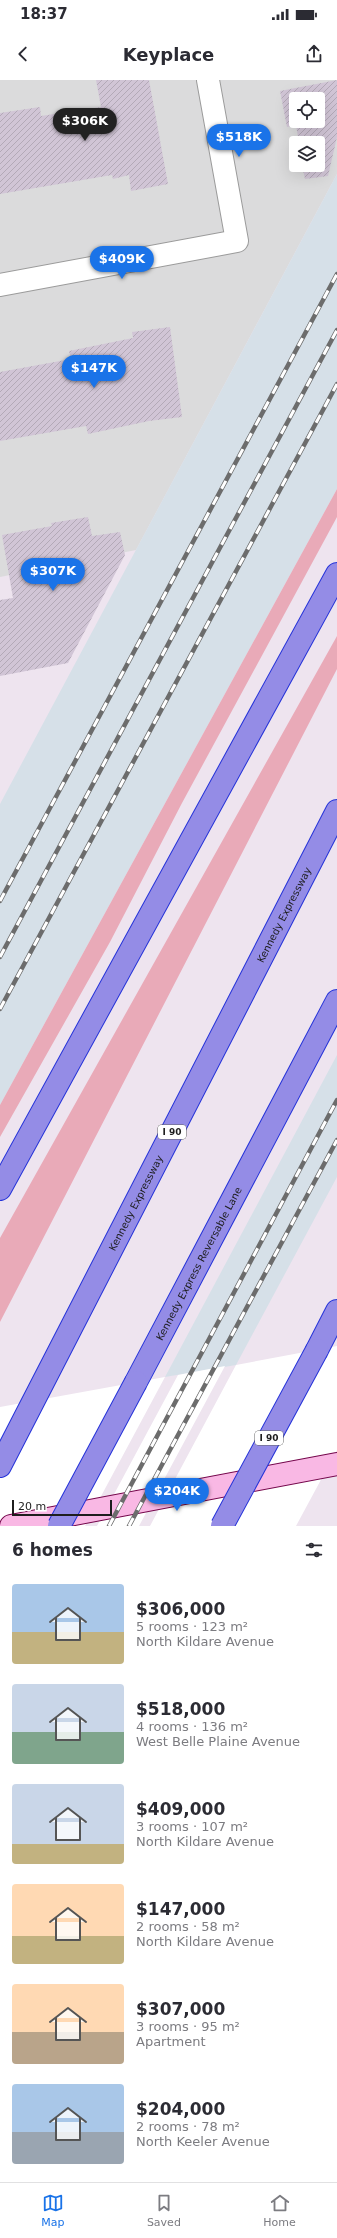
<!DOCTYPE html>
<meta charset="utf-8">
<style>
body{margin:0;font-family:"DejaVu Sans",sans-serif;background:#f2f2f3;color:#2b2b33;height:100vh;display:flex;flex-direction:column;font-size:15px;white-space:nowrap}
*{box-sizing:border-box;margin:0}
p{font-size:13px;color:#7c7c81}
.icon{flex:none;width:22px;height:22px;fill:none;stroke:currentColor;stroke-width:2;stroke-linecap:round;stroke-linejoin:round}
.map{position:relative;height:1446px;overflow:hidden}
.panel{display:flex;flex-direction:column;background:#fff;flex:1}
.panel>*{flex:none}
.tools{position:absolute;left:289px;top:12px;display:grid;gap:8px}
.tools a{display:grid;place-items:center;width:36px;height:36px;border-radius:4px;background:#fff;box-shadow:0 4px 16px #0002;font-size:20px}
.scale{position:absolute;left:12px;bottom:10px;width:100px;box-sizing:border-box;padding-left:4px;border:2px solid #1e1e1e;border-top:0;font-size:11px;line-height:14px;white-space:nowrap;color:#1e1e1e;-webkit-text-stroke:3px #fff;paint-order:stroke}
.price{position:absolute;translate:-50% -34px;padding:0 9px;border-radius:14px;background:#1a73e8;color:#fff;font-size:13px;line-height:26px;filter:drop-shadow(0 1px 2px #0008)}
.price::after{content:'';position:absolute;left:50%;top:24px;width:12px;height:9px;margin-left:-6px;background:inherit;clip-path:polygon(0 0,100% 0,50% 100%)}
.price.active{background:#222;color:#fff}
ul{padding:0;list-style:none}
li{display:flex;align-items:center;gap:12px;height:100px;padding:0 12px}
li span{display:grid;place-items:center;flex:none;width:112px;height:80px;border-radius:4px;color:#555}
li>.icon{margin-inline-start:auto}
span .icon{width:48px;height:48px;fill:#fffc;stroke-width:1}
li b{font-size:17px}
h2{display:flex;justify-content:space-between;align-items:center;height:48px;padding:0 12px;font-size:17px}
.status{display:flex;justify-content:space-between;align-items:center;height:28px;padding:0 20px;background:#fff;direction:ltr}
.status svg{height:11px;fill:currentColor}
header{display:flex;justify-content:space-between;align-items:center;height:52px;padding:0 12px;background:#fff;font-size:18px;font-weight:600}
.menu{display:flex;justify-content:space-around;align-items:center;height:56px;border-top:1px solid #e1e1e2;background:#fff;font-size:11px;color:#7c7c81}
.menu a{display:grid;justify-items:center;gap:2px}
.menu .active{color:#1a73e8}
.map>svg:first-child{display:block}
</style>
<div class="status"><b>18:37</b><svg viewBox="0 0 49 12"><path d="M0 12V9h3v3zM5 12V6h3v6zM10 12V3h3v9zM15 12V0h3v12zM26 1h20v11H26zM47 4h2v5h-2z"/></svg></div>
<header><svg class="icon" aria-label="back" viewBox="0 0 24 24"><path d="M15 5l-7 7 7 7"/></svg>Keyplace<svg class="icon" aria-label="share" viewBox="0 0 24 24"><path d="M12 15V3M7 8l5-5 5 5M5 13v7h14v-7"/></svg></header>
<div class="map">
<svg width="337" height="1446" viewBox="0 0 337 1446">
<defs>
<pattern id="building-hatch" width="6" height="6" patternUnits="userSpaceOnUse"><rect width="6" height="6" fill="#d1c5d6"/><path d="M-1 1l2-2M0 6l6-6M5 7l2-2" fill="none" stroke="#b3a9b7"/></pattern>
</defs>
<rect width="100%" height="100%" fill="#eee4ef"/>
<path fill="#dbdbdc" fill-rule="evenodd" d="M0 0H337V94L136 470 0 497ZM296 19H318V41H296ZM296 63H318V85H296Z"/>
<path fill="#d6e0e8" d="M337 94V409L0 1025V724Z
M337 975V1097L236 1285 165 1297Z"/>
<path fill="#e9aab8" d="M337 409V437L182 723 110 862 0 1057V1025Z
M337 556V589L0 1242V1158Z"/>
<path fill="#fff" d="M337 1266V1370L296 1446H150L236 1285Z
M225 1286 139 1446H97L178 1295Z
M165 1297 85 1446H0V1327Z"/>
<path fill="url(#building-hatch)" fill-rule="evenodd" d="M96 0H149L168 104 131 111 129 95 113 99 112 95 0 114V33L40 27 41 36 101 27Z
M337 0V57L328 96 305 99 302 85H318V63H299L296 45 287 47 280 11ZM296 19H318V41H296Z
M170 247 182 337 149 341 88 354 86 346 0 361V292L71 279 69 271 133 258 132 252Z
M88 437 92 456 120 452 125 475 68 583 0 596V520L13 518 2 455 52 446 51 443Z"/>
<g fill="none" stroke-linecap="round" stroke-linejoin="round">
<defs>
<path id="street" d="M0 205 237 161 208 0"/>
<path id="secondary" d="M11 1446 337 1384"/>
<g id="highway">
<path d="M0 1109 337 494"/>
<path d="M317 1270 337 1231"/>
<path id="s1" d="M136 1302 337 921"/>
<path id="s2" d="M0 1386 337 731"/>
</g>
</defs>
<use href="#street" stroke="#9b9b9b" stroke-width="24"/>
<use href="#secondary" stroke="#74064b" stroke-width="24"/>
<use href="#highway" stroke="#2533d9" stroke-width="24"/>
<use href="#street" stroke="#fff" stroke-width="22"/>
<use href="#secondary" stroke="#f9b8e4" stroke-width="22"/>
<use href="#highway" stroke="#948ce6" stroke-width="22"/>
<defs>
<path id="rail" d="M0 821 337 194
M0 877 337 250
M0 929 337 304
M109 1446 337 1020
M129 1446 337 1060"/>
</defs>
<use href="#rail" stroke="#6c6c6c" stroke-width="4.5"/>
<use href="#rail" stroke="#fff" stroke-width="3" stroke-dasharray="9" stroke-linecap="butt"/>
<defs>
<path id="highway-bridge" d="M59 1446 136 1302
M222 1446 317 1270"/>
</defs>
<use href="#highway-bridge" stroke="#2533d9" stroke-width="24" stroke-linecap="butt"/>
<use href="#highway-bridge" stroke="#948ce6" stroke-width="22"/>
</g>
<g text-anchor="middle" stroke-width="3.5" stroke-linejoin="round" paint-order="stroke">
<g fill="#fff" stroke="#626262" stroke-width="1">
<rect x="158" y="1045" width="28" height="14" rx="3"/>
<rect x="255" y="1351" width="28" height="14" rx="3"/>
</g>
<g font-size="9" font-weight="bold" fill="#1e1e1e">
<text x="172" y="1055">I 90</text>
<text x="269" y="1361">I 90</text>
</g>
<g font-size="10" fill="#1e1e1e" stroke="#fff">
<text dy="4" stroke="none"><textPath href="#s2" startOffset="620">Kennedy Expressway</textPath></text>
<text dy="4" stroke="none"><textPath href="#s2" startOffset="296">Kennedy Expressway</textPath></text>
<text dy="4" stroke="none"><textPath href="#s1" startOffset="134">Kennedy Express Reversable Lane</textPath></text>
</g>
</g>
</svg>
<div class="tools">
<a><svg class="icon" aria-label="locate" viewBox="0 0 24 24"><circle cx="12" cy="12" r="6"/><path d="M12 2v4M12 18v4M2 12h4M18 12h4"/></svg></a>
<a><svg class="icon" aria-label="layers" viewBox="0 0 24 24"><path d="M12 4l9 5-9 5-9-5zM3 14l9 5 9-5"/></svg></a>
</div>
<div class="scale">20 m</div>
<b class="price active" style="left:85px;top:62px">$306K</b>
<b class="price" style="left:239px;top:78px">$518K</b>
<b class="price" style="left:122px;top:200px">$409K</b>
<b class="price" style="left:94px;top:309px">$147K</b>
<b class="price" style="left:53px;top:512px">$307K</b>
<b class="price" style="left:177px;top:1432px">$204K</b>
</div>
<section class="panel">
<h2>6 homes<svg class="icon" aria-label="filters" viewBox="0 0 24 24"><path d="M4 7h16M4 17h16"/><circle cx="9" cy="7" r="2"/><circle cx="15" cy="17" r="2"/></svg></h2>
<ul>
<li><span style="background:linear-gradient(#a9c7e8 60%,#c2b280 0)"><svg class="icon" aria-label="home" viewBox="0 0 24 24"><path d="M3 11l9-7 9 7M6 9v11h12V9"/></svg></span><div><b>$306,000</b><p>5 rooms · 123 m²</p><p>North Kildare Avenue</p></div></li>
<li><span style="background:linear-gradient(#c9d6e8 60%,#7fa58c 0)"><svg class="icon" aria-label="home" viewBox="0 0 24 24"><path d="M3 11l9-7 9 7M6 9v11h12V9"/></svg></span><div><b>$518,000</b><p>4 rooms · 136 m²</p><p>West Belle Plaine Avenue</p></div></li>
<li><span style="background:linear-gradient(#c9d6e8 75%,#c2b280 0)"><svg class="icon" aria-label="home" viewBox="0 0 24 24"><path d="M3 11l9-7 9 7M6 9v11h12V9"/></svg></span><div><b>$409,000</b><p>3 rooms · 107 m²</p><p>North Kildare Avenue</p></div></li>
<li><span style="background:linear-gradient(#ffd9b3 65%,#c2b280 0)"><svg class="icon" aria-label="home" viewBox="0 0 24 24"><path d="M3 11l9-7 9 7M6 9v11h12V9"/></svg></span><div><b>$147,000</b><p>2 rooms · 58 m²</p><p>North Kildare Avenue</p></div></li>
<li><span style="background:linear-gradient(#ffd9b3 60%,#b9a48a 0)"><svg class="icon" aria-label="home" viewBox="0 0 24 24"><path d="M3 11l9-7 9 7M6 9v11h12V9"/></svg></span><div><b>$307,000</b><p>3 rooms · 95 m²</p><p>Apartment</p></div></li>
<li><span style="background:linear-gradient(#a9c7e8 60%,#9aa5b1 0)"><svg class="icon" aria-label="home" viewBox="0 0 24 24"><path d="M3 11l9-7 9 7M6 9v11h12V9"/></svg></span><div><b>$204,000</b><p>2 rooms · 78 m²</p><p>North Keeler Avenue</p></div></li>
</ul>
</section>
<nav class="menu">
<a class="active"><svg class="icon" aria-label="map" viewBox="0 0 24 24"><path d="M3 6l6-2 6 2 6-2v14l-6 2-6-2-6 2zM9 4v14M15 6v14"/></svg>Map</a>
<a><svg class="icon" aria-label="saved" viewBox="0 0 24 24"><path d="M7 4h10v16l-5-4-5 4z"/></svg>Saved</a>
<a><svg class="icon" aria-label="home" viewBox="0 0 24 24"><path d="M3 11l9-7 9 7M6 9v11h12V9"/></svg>Home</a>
</nav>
